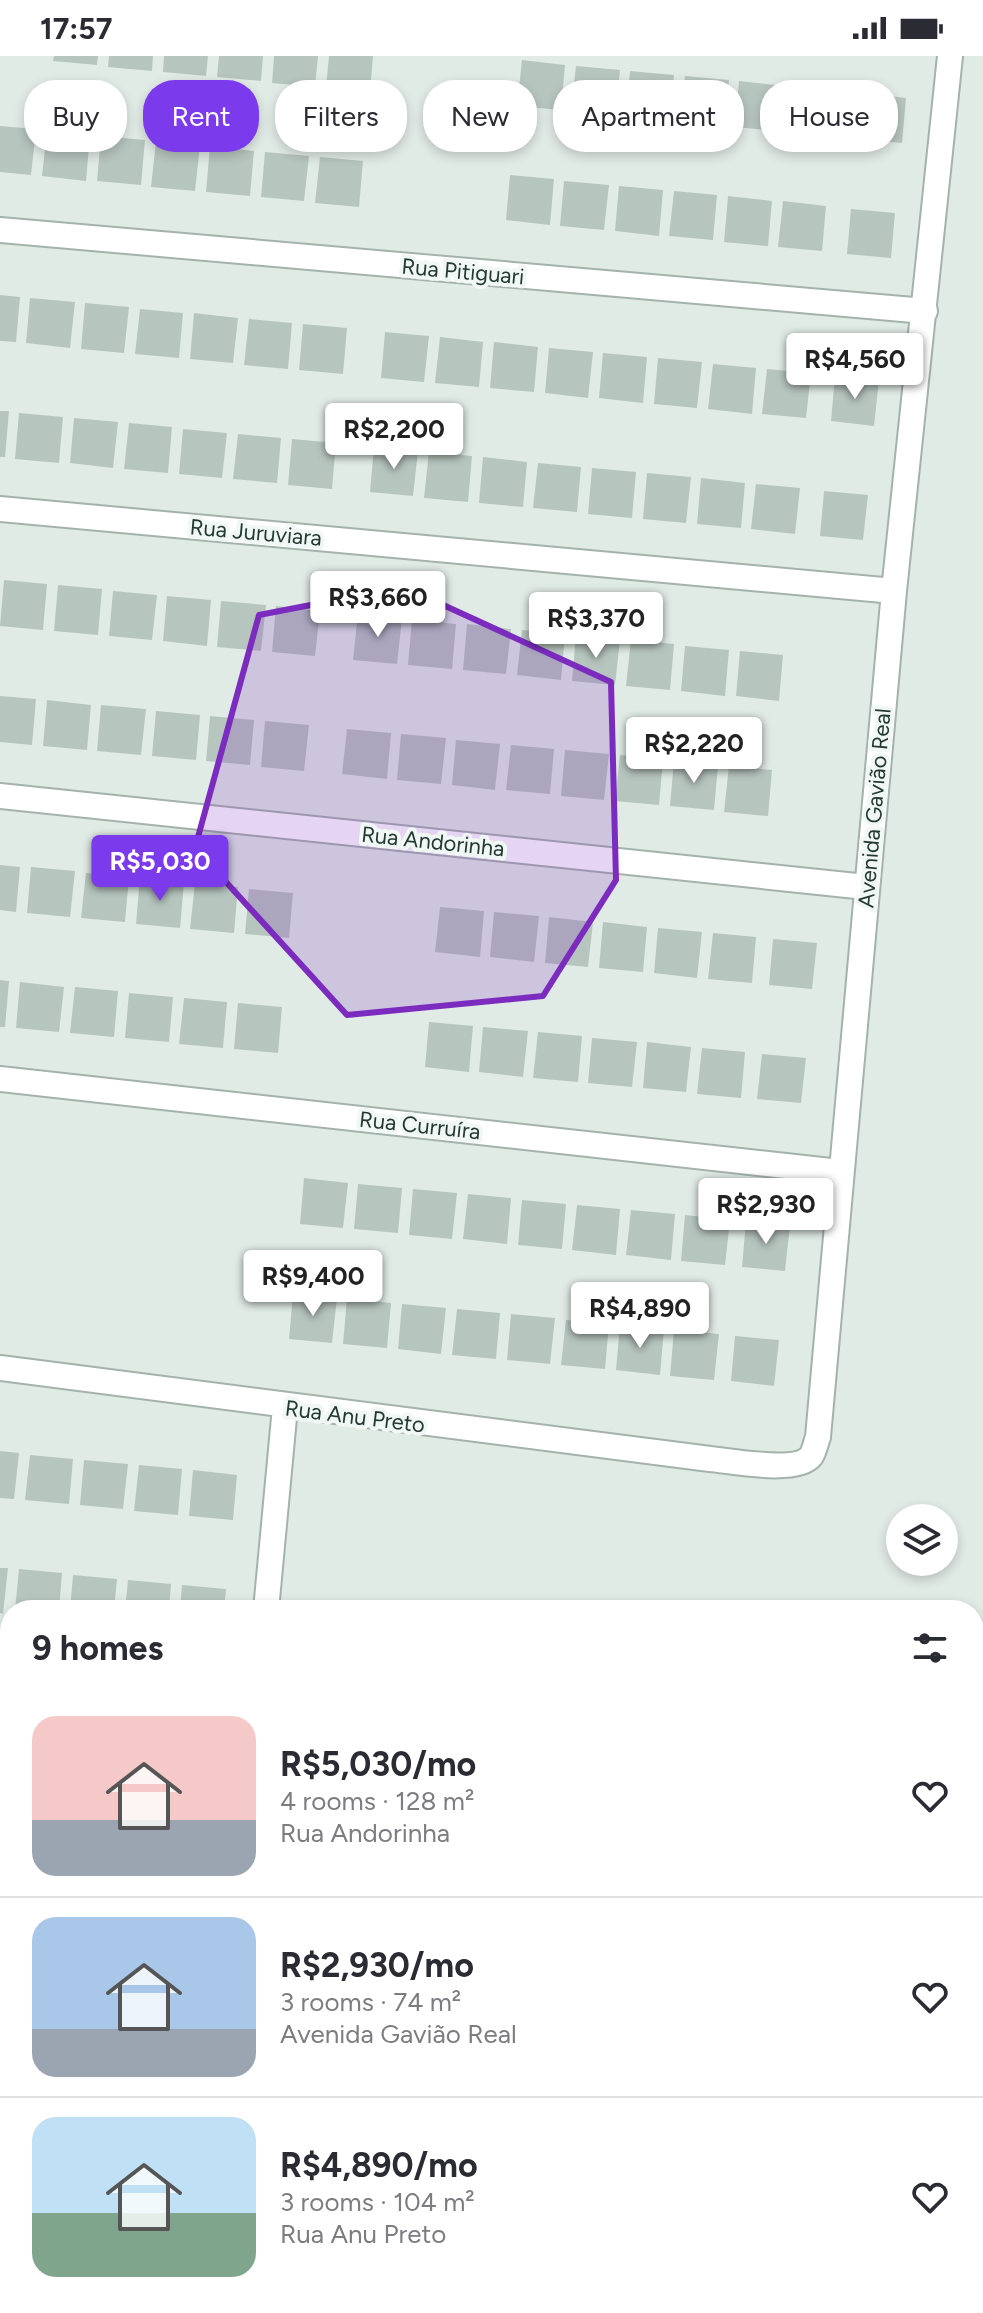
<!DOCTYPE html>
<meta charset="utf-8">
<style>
body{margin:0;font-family:Figtree,sans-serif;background:#f7f7f7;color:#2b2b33;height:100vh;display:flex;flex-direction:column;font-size:30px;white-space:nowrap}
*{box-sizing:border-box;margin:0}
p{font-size:26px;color:#7c7c81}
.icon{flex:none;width:44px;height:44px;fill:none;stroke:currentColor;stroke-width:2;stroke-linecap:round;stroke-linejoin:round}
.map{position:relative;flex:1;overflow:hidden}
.drawer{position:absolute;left:0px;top:1544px;width:984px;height:714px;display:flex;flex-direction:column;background:#fff;border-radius:32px 32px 0 0;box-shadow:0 4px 12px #0003}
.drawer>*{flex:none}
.top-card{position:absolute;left:24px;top:24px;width:936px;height:72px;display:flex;gap:16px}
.tools{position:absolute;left:886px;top:1448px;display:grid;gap:16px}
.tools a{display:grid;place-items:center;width:72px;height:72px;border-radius:50%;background:#fff;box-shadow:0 4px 12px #0003;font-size:40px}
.price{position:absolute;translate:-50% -68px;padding:0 18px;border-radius:8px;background:#fff;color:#222;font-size:26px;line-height:52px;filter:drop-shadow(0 2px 4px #0008)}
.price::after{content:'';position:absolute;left:50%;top:48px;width:24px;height:18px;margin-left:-12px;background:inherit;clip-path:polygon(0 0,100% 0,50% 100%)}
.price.active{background:#7c3aed;color:#fff}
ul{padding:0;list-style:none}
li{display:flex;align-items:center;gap:24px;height:200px;padding:0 32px}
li+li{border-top:2px solid #e1e1e2}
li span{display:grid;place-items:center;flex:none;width:224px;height:160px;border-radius:24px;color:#555}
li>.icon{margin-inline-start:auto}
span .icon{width:96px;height:96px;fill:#fffc;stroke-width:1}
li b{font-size:34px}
h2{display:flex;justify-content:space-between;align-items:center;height:96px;padding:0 32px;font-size:34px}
.pill{padding:0 28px;border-radius:32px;background:#fff;box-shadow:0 4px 12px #0003;font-size:28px;line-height:72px}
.pill.active{background:#7c3aed;color:#fff}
.status{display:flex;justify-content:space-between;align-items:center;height:56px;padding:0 40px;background:#fff;direction:ltr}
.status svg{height:22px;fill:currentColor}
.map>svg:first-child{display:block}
</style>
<div class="status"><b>17:57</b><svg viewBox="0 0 49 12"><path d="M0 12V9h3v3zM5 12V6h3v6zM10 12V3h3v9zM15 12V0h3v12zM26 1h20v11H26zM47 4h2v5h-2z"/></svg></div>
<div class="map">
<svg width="983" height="2257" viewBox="0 0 983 2257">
<rect width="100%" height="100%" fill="#e1ebe6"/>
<path fill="#b7c5bf" d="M54 0H98L97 9 53 5Z
M109 0H153L152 15 108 11Z
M164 0H208L206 20 163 16Z
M219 0H263L261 25 217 21Z
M274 0H318L315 31 272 27Z
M329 0H373L370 36 326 31Z
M522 4 565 9 561 54 517 50Z
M576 10 620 14 615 60 571 55Z
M630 15 674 19 670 65 626 60Z
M685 20 729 24 725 70 680 66Z
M739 25 783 30 779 75 735 71Z
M794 31 837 35 833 80 789 76Z
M862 37 906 42 902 87 858 83Z
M0 70 36 73 31 119 0 116Z
M47 75 90 79 86 125 42 120Z
M101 80 145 84 141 129 97 125Z
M156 85 200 89 195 135 151 131Z
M210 90 254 95 250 140 206 136Z
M265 96 309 100 304 145 261 141Z
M320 101 363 105 359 151 315 147Z
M510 119 554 123 550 169 506 164Z
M564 125 609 129 604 174 560 170Z
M619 130 663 134 659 180 615 175Z
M674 135 717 139 713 184 669 180Z
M728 140 772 145 768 190 724 186Z
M783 145 826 150 822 195 778 191Z
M851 153 895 157 891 202 847 198Z
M0 239 20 241 16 286 0 285Z
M30 242 75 246 70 292 26 287Z
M85 247 129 251 124 297 81 293Z
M140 253 183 257 179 302 135 298Z
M194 257 238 262 233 307 190 303Z
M249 263 292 267 288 313 244 309Z
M303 268 347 272 343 318 299 314Z
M385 276 429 280 424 326 381 322Z
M440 281 483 286 479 331 435 327Z
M494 286 538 291 534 336 490 332Z
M549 292 593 296 588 342 545 337Z
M603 297 647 301 643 347 599 342Z
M658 302 702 306 697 352 654 348Z
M713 308 756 312 752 358 708 353Z
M767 313 811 317 806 362 762 358Z
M835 320 879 324 874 370 831 365Z
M0 355H9L5 401H0Z
M19 357 63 361 59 407 15 403Z
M74 362 118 366 113 412 70 407Z
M129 367 172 371 168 417 124 413Z
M183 373 227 377 222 422 179 418Z
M238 378 281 382 277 427 233 423Z
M292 383 336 387 332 433 288 429Z
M374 391 418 395 413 440 370 436Z
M429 396 472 400 468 446 424 442Z
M483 401 527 406 523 451 479 447Z
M538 407 581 411 577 456 533 452Z
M592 412 636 416 632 462 588 458Z
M647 417 691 421 686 467 643 463Z
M701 422 745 427 741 472 697 468Z
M756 428 800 432 795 478 751 473Z
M824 435 868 439 863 484 820 480Z
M4 524 47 528 43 574 0 570Z
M58 529 102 533 98 579 54 575Z
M113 535 157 539 152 584 109 580Z
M167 540 211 544 207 590 163 585Z
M221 545 266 549 261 595 217 591Z
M276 550 320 555 315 600 272 596Z
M358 558 402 562 397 608 353 604Z
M412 564 456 568 452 613 408 609Z
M467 568 511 573 506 618 463 614Z
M522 574 565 578 561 624 517 619Z
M576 579 620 584 615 629 572 625Z
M631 584 674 588 670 634 626 630Z
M685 590 729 594 725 640 681 635Z
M740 595 783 599 779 645 736 640Z
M0 640 36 643 32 689 0 686Z
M47 644 91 649 87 694 43 690Z
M101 649 146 653 141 699 97 695Z
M156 655 200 659 196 704 152 700Z
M210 660 254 664 250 709 206 705Z
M265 665 309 669 304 715 261 711Z
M347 673 391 677 387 723 342 718Z
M401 678 446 682 441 728 397 724Z
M456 684 500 688 495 734 452 729Z
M511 689 554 693 550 738 506 734Z
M565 694 609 698 604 744 561 740Z
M620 699 663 704 659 749 615 745Z
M674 704 718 709 714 754 670 750Z
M729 710 772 714 768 760 724 756Z
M0 809 20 811 16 856 0 854Z
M31 811 75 815 70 861 27 857Z
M86 817 129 821 125 866 81 862Z
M140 822 184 826 180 872 136 868Z
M195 827 238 831 234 877 190 873Z
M249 833 293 837 289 882 245 878Z
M440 851 484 855 480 901 435 896Z
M494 856 539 860 534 906 490 901Z
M549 861 593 866 588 911 545 907Z
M603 866 647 871 643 916 599 912Z
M658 872 702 876 697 922 654 917Z
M713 877 756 881 752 927 708 923Z
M773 883 817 887 812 933 769 929Z
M0 924 9 925 5 971H0Z
M20 926 64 931 59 976 16 972Z
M75 931 118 935 114 981 70 977Z
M129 937 173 941 169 986 125 982Z
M184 942 227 946 223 992 179 988Z
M238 947 282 951 278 997 234 993Z
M429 966 473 970 469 1016 425 1011Z
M483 971 528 975 523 1021 479 1016Z
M538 976 582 980 578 1026 533 1022Z
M592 982 637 986 632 1031 588 1027Z
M647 986 691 991 686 1036 643 1032Z
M702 992 745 996 741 1042 697 1038Z
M762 998 806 1002 801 1047 757 1043Z
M304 1122 348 1127 343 1172 300 1168Z
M358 1128 402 1132 398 1177 354 1173Z
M413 1133 457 1137 452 1183 409 1179Z
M468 1138 511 1142 507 1188 463 1183Z
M522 1144 566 1148 562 1193 518 1189Z
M577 1149 620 1153 616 1199 572 1194Z
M631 1154 675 1158 671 1204 626 1199Z
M685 1159 730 1164 725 1209 681 1205Z
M746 1165 790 1169 785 1215 742 1211Z
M293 1238 337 1242 332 1287 289 1283Z
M347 1242 391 1247 387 1292 343 1288Z
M402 1248 446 1252 441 1298 398 1293Z
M457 1253 500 1257 496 1303 452 1299Z
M511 1258 555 1262 550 1308 507 1304Z
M566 1264 609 1268 605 1313 561 1309Z
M620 1269 664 1273 660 1319 616 1314Z
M674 1274 719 1278 714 1324 670 1320Z
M735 1280 779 1284 774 1330 731 1325Z
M0 1395 19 1397 14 1443 0 1442Z
M30 1399 73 1403 69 1448 25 1444Z
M84 1404 128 1408 123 1453 80 1449Z
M139 1409 182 1413 178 1459 134 1455Z
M193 1414 237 1419 233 1464 189 1460Z
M0 1512H8L3 1558 0 1557Z
M19 1513 62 1517 59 1554H15Z
M73 1519 117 1523 114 1554H70Z
M128 1524 171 1528 169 1554H125Z
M182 1529 226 1533 224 1554H180Z
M0 1686 10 1687V1733L0 1732Z
M0 1802 10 1803V1849L0 1848Z
M0 1970 10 1971V2017L0 2016Z
M0 2086H9L4 2132H0Z"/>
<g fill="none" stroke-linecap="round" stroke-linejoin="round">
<defs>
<path id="minor" d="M0 174 925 255
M0 453 894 535
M0 740 866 831
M0 1023 840 1116
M0 1312 710 1403C732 1405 797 1418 811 1400 814 1396 816 1386 818 1381L894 535 950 0
M266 1554 285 1351
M0 1613 10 1615
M0 1898 10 1899
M0 2189 10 2191
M193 2257 194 2248"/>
</defs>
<use href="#minor" stroke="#a4b2ac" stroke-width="28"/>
<use href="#minor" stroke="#fff" stroke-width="24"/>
</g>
<path fill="#7b2cbf" fill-opacity="0.2" stroke="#7b2cbf" stroke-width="6" stroke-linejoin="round" d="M404 531 611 626 616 824 543 940 347 959 195 792 259 559Z"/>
<g text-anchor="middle" stroke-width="8" stroke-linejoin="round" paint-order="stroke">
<g font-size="22" fill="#233a32" stroke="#f1f7f4">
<text transform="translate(463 215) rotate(5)" y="8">Rua Pitiguari</text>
<text transform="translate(256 476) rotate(5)" y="8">Rua Juruviara</text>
<text transform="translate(874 752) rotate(-85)" y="8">Avenida Gavião Real</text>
<text transform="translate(433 785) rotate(6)" y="8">Rua Andorinha</text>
<text transform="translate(420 1069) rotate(6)" y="8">Rua Curruíra</text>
<text transform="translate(355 1360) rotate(7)" y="8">Rua Anu Preto</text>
</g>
</g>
</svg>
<div class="tools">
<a><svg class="icon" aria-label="layers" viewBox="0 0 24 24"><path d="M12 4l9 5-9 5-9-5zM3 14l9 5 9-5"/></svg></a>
</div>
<b class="price" style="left:855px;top:345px">R$4,560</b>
<b class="price" style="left:394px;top:415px">R$2,200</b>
<b class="price" style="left:378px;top:583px">R$3,660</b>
<b class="price" style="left:596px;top:604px">R$3,370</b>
<b class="price" style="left:694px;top:729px">R$2,220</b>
<b class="price active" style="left:160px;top:847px">R$5,030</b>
<b class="price" style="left:766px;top:1190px">R$2,930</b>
<b class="price" style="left:313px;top:1262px">R$9,400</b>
<b class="price" style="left:640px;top:1294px">R$4,890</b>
<div class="top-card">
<a class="pill">Buy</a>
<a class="pill active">Rent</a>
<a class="pill">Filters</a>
<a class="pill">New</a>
<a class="pill">Apartment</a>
<a class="pill">House</a>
</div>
<section class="drawer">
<h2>9 homes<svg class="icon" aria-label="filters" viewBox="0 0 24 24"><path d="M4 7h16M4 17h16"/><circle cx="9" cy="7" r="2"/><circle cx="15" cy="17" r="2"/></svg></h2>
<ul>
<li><span style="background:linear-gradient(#f6c9c9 65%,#9aa5b1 0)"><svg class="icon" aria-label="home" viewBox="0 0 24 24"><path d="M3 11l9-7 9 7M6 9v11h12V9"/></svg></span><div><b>R$5,030/mo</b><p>4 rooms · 128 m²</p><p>Rua Andorinha</p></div><svg class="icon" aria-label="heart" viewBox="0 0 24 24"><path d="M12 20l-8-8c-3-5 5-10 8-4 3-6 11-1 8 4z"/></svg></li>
<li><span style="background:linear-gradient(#a9c7e8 70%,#9aa5b1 0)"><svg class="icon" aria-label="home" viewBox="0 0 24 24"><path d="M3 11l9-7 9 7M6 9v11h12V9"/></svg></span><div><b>R$2,930/mo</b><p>3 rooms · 74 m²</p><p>Avenida Gavião Real</p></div><svg class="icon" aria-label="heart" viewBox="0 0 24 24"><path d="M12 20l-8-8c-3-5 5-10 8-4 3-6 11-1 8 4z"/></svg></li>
<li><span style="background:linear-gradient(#bfe0f5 60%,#7fa58c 0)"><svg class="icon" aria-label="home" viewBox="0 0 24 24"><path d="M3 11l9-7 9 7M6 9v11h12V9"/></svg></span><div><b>R$4,890/mo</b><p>3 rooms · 104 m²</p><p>Rua Anu Preto</p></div><svg class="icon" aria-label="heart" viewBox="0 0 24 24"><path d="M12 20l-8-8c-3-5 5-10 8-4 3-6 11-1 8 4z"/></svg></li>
</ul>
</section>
</div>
